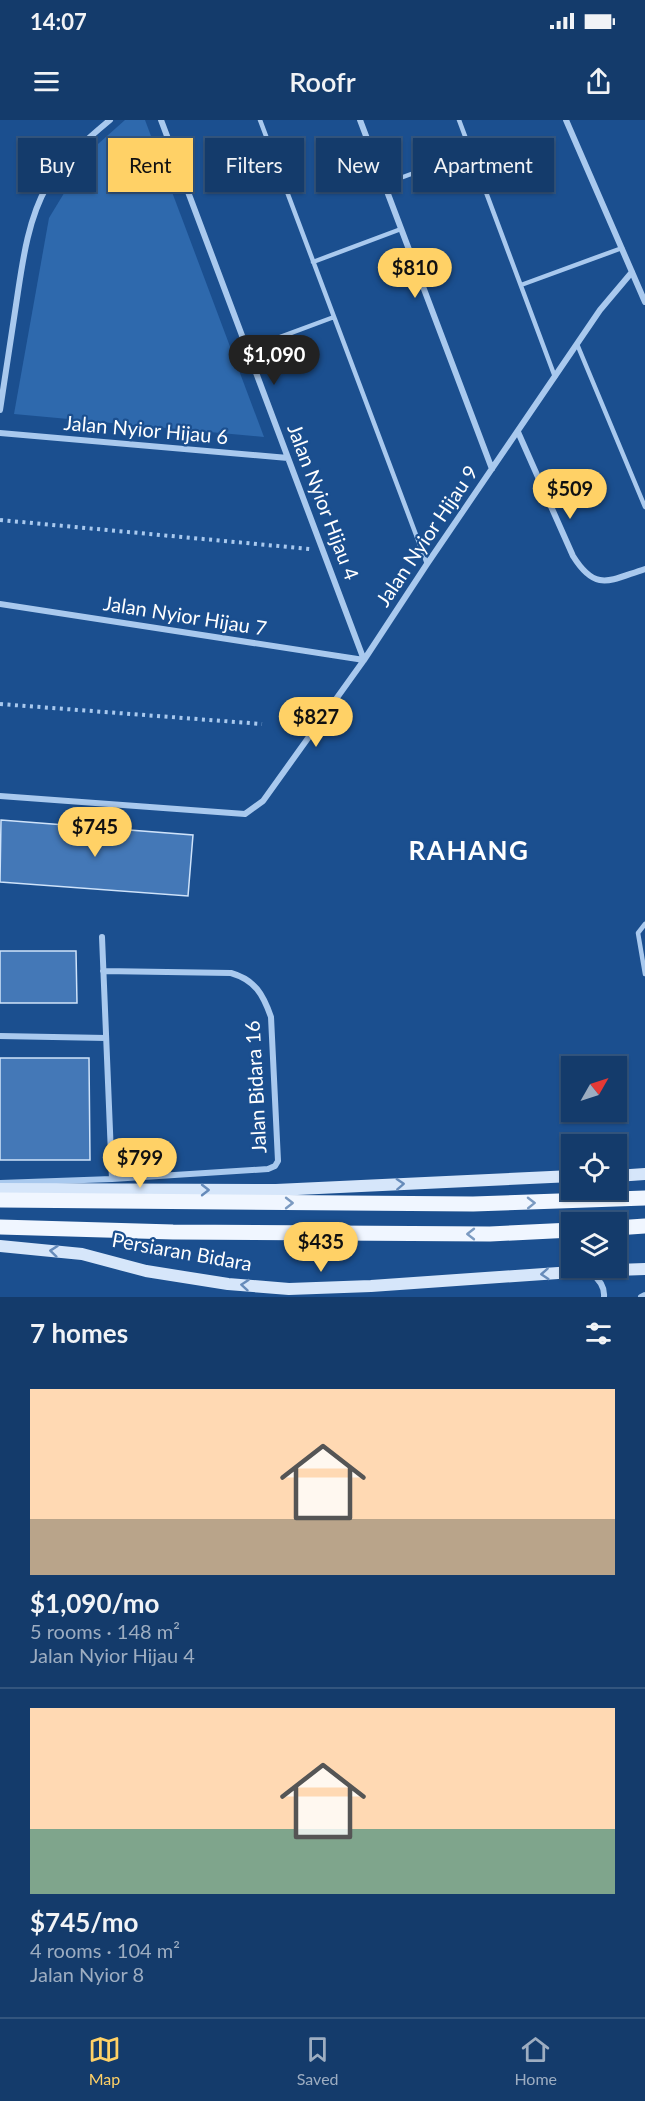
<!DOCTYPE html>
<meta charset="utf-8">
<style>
body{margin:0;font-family:Lato,sans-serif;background:#1d4271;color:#f1f3f6;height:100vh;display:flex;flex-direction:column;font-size:22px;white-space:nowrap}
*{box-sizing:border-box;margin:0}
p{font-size:20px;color:#9dadc1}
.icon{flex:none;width:33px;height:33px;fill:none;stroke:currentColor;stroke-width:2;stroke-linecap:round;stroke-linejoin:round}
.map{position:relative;height:1177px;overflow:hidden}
.drawer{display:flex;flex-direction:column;background:#143b6b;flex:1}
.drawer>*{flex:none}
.banner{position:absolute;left:18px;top:18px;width:609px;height:54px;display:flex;gap:12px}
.needle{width:39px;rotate:51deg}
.fabs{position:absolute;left:561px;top:936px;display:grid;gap:12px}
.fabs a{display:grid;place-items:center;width:66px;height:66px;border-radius:0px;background:#143b6b;box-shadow:0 2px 4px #0004,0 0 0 2px #33557e;font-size:30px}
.price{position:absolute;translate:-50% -51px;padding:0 14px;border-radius:21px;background:#ffd166;color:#111;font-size:20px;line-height:39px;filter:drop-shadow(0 2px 3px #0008)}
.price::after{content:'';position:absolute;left:50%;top:36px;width:18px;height:14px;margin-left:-9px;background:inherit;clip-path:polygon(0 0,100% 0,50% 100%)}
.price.selected{background:#222;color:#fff}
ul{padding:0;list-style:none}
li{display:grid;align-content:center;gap:12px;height:318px;padding:0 30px}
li+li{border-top:2px solid #33557e}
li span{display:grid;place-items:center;height:186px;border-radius:0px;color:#555}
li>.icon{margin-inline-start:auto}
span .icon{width:108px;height:108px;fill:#fffc;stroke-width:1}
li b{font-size:26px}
h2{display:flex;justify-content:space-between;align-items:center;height:72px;padding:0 30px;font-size:26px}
.chip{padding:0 21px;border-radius:0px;background:#143b6b;box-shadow:0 2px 4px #0004,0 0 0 2px #33557e;font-size:21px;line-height:54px}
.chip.selected{background:#ffd166;color:#111}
.status{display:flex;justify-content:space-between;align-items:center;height:42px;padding:0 30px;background:#143b6b;direction:ltr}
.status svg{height:16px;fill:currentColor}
header{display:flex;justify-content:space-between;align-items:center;height:78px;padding:0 30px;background:#143b6b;font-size:27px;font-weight:600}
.tabs{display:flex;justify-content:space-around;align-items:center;height:84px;border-top:2px solid #33557e;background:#143b6b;font-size:16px;color:#9dadc1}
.tabs a{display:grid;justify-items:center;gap:3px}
.tabs .selected{color:#ffd166}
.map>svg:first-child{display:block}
</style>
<div class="status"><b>14:07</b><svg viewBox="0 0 49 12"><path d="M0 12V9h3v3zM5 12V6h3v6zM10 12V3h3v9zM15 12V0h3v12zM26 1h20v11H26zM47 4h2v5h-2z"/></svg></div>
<header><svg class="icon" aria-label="menu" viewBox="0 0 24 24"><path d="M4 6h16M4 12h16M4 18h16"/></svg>Roofr<svg class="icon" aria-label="share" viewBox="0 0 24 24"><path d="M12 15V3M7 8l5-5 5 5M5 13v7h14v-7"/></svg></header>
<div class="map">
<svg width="645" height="1177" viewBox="0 0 645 1177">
<rect width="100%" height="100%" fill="#1b4f8f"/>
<path fill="#2e69ad" d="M125 0H145L264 317 14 294 49 98 89 32Z"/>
<path fill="#4478b7" stroke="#cfe3fa" stroke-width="1.5" d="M1 700 193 715 188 776 0 762Z
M0 831H76L77 883H0Z
M0 938H89L90 1040H0Z"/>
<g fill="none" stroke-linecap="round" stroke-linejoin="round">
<path stroke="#a9c9ee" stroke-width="4" stroke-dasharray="3 4.5" stroke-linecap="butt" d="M0 400 310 429
M0 584 262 604"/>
<path stroke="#a9c9ee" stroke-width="4.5" d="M260 0 427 444
M459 0 555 257
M384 64 471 32
M313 142 401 109
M521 165 622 128
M577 224 645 387
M248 229 334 197
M645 804 638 813 645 854"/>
<path stroke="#a9c9ee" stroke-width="6" d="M161 0 364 540
M360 0 492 349
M566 0 645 182
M0 290C5 255 11 220 16 185 22 146 27 101 47 66 63 40 87 19 110 0
M518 312 573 436C596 473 610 460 645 449
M0 313 288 338
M0 484 364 540
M0 676 245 694 263 681 364 540 427 444 600 190 632 152
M102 817 112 1059
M0 916 106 918
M0 1063 112 1059 268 1049 275 1046 278 1041 271 897C263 874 255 860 231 853L103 851
M591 1153C599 1159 605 1166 604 1177
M641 1177 645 1175"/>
<path stroke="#d6e6fa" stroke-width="12" d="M616 1056 645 1054
M0 1069 276 1070 572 1056
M0 1126 82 1134 146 1151 228 1164 289 1169 371 1166 587 1151 645 1149"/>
<path stroke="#f0f6ff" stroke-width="15" d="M0 1080 473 1084 645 1078
M0 1107 173 1112 490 1114 572 1110
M616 1108 645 1106"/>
</g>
<defs><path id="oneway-chevron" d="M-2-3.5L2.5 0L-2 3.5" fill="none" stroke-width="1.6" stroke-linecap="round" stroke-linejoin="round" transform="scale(1.5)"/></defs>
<g stroke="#668bba">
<use href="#oneway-chevron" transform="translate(400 1064) rotate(-3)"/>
<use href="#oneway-chevron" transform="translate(205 1070)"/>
<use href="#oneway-chevron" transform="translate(54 1131) rotate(-174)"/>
<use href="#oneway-chevron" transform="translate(545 1154) rotate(176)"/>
<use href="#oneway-chevron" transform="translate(245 1165) rotate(-175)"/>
</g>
<g stroke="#7b9ac1">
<use href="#oneway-chevron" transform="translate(289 1083)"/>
<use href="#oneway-chevron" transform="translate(531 1083) rotate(-1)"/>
<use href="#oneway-chevron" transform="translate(471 1114) rotate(-180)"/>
</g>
<g text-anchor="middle" stroke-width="4.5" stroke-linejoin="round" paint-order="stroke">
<g font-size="20" fill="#fff" stroke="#1b4f8f">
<text transform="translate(146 310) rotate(5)" y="7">Jalan Nyior Hijau 6</text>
<text transform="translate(323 382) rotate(69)" y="7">Jalan Nyior Hijau 4</text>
<text transform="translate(427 416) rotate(-56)" y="7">Jalan Nyior Hijau 9</text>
<text transform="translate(185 496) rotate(9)" y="7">Jalan Nyior Hijau 7</text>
<text transform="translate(256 967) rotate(-93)" y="7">Jalan Bidara 16</text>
<text transform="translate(182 1132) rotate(10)" y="7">Persiaran Bidara</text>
</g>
<g font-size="26" font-weight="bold" letter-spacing="1.5" fill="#fff" stroke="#1b4f8f">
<text x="469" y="740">RAHANG</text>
</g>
</g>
</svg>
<div class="fabs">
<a><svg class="needle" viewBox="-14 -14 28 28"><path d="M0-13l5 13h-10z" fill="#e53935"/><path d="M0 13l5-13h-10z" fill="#9dadc1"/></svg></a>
<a><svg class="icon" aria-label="locate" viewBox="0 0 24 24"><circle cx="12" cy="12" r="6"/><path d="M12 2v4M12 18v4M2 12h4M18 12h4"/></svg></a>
<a><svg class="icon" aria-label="layers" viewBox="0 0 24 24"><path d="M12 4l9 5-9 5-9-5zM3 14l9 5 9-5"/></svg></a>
</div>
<b class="price" style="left:415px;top:179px">$810</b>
<b class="price selected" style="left:274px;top:266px">$1,090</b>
<b class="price" style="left:570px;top:400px">$509</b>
<b class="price" style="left:316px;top:628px">$827</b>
<b class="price" style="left:95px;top:738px">$745</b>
<b class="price" style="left:140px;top:1069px">$799</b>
<b class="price" style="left:321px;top:1153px">$435</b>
<div class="banner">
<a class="chip">Buy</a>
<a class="chip selected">Rent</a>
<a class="chip">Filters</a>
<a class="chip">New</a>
<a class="chip">Apartment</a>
</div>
</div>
<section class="drawer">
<h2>7 homes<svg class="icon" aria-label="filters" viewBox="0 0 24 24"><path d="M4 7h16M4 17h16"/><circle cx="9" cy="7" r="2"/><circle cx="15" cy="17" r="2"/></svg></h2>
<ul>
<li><span style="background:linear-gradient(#ffd9b3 70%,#b9a48a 0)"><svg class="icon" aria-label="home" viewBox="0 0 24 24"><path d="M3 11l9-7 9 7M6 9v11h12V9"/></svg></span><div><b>$1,090/mo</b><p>5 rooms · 148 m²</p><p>Jalan Nyior Hijau 4</p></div></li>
<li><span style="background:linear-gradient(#ffd9b3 65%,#7fa58c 0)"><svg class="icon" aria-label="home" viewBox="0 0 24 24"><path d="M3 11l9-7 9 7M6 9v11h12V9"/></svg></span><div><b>$745/mo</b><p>4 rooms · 104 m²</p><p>Jalan Nyior 8</p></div></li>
</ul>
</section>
<nav class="tabs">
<a class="selected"><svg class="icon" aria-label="map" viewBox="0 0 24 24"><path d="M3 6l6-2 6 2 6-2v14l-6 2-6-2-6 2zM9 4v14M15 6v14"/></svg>Map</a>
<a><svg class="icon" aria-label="saved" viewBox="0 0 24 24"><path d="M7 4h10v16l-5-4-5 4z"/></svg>Saved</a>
<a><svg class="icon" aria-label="home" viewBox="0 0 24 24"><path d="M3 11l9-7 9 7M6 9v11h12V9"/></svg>Home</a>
</nav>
